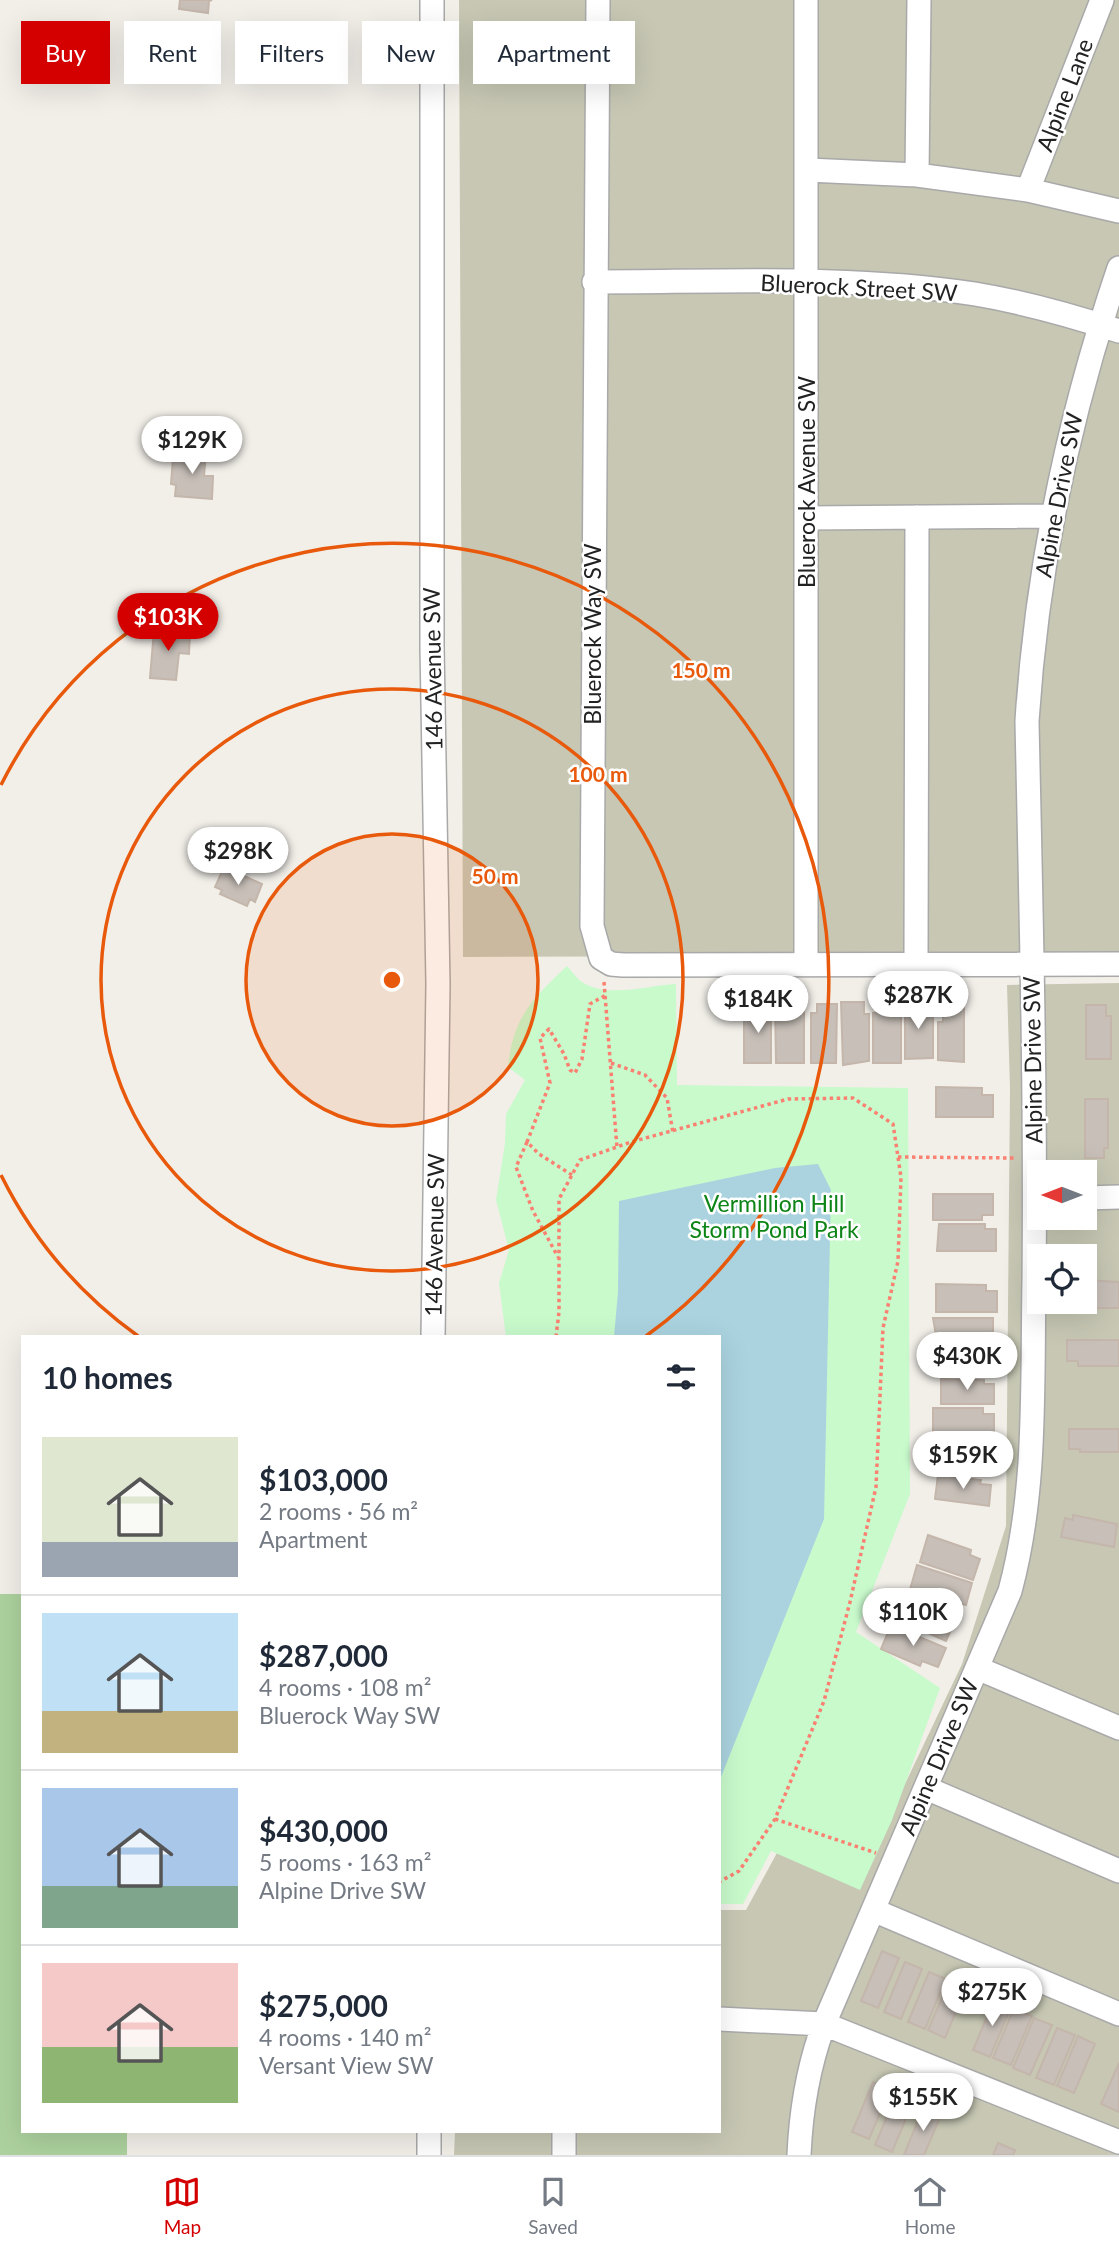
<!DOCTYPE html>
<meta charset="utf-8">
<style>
body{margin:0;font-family:Lato,sans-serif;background:#f2f2f3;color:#1f2937;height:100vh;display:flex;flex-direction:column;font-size:26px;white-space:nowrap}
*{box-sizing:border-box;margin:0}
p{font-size:23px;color:#747a83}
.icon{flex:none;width:38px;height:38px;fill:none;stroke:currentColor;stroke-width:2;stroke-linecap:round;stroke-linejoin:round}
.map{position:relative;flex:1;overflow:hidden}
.panel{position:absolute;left:21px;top:1335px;width:700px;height:798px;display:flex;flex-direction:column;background:#fff;border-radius:0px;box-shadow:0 7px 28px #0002}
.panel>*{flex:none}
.hud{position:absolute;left:21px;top:21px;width:700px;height:63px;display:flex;gap:14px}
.needle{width:46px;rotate:270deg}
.fabs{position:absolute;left:1027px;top:1160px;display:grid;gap:14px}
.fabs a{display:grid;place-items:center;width:70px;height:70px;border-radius:0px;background:#fff;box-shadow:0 7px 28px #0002;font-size:35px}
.price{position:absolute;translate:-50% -60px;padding:0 16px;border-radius:24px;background:#fff;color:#222;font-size:23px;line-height:46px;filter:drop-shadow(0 2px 4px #0008)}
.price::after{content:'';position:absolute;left:50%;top:42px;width:21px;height:16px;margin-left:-10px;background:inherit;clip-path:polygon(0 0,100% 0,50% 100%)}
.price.on{background:#d40000;color:#fff}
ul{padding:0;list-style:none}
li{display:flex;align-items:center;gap:21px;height:175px;padding:0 21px}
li+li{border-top:2px solid #e0e1e3}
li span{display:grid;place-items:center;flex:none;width:196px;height:140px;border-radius:0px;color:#555}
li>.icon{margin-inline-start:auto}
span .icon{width:84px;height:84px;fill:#fffc;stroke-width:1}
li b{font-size:30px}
h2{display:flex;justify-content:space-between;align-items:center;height:84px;padding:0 21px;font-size:30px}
.tag{padding:0 24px;border-radius:0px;background:#fff;box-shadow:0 7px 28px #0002;font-size:24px;line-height:63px}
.tag.on{background:#d40000;color:#fff}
.tab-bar{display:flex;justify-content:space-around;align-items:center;height:98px;border-top:2px solid #e0e1e3;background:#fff;font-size:19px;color:#747a83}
.tab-bar a{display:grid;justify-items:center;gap:4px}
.tab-bar .on{color:#d40000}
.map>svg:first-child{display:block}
</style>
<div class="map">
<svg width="1119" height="2155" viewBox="0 0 1119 2155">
<rect width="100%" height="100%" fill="#f2efe9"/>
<path fill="#c7c7b4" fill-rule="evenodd" d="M459 0H1119V955L463 957Z
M1119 983V2155H454L455 2132H719V1910H746L778 1851 857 1885 962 1664 1006 1526 1010 1089 1007 985ZM1040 1172H1085V1218H1040ZM1040 1256H1085V1302H1040Z"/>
<path fill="#add19e" d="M0 1594H23V2132H127V2155H0Z"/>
<path fill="#c8facc" d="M567 966C572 971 577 979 582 982 608 999 648 985 676 984L677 1085 908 1088 910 1494 856 1632 940 1688 892 1820 860 1890 771 1851 743 1904H719V1337H506L499 1283 509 1250 496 1200 505 1143 506 1114 525 1080 508 1067C513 1016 533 999 567 966Z"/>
<path fill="#aad3df" d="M818 1164 831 1190 824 1519 719 1782V1337H614L618 1292 619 1201 775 1168Z"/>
<path fill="#c7bfb8" stroke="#c4b6ab" stroke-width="2" d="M180 0H212L209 1 208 13 179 9Z
M180 450 206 452 204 476H213L212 499 175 496 176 485 171 484 173 458 180 459Z
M154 630 190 633 189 654 179 653 176 680 150 678Z
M224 867 262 884 255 902 250 899 247 906 220 894 222 890 215 887Z
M905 1001H927V1012H933V1058L905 1059Z
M841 1002H864V1014H869V1061L843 1065Z
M771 1004V1063H744V1014H750V1005Z
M775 1004H797V1012H804V1063H776Z
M817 1004H837L836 1063H811V1013H817Z
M881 1004H901V1063H873V1013H881Z
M943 1004H964V1062L938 1060V1022H943Z
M1086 1005H1106V1016H1111V1059H1086Z
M936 1087 982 1088V1095H993V1117H936Z
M1085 1099H1108V1148H1104V1158H1085Z
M933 1194H993V1215H982V1220H933Z
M939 1224H985V1229H996V1251H937Z
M1085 1280 1119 1282V1308H1078V1304H1067L1085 1302Z
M936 1284 986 1285V1291H997V1312H936Z
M933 1318H993V1337H973V1341H937Z
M1067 1340H1119V1366H1078V1361H1067Z
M935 1346 997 1347V1368H986V1374H938Z
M941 1379 984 1380V1384H994V1404H941Z
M933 1408H983V1414H994V1435H933Z
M1069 1429H1119V1452H1080V1449H1069Z
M934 1439H993V1460H984V1469H934Z
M938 1475 981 1480 980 1484 991 1485 989 1506 935 1499Z
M1073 1515 1117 1524 1114 1547 1061 1537 1065 1518 1073 1520Z
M928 1535 971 1550 970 1555 980 1559 973 1580 920 1562Z
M917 1565 972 1583 966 1605 955 1602 953 1608 909 1593Z
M907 1599 946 1616 945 1619 954 1623 946 1641 898 1620Z
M891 1625 946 1648 938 1667 922 1661 920 1666 881 1649Z
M882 1951 899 1958 878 2008 861 2001Z
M905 1962 922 1969 901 2019 884 2012Z
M929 1972 946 1979 925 2029 908 2022Z
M949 1981 966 1988 945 2038 928 2030Z
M994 2000 1011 2007 990 2057 973 2050Z
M1014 2008 1032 2016 1011 2065 993 2058Z
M1034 2018 1052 2025 1030 2075 1013 2068Z
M1057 2028 1075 2035 1054 2085 1036 2078Z
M1078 2036 1095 2044 1074 2093 1057 2086Z
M1119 2063V2112L1101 2104Z
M873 2082 890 2090 869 2139 852 2132Z
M896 2095 913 2102 892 2152 875 2145Z
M923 2108 941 2115 924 2155H904Z
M998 2143 1015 2150 1013 2155H993Z"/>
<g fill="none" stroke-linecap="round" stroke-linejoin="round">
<defs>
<path id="minor" d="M432 0V647L438 984 433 1337
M598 0 592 926 601 958 611 964 623 965 1119 964
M808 170 917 175 1028 190 1119 211
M917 175 919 0
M1028 190 1102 0
M594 282C720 282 850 275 975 294 1023 302 1073 316 1119 331
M807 518 1051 516
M806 964V0
M916 964 917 517
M1085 1198 1119 1197
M977 1668 1119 1728
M926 1788 1119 1871
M873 1910 1119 2014
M719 2019 824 2024 1119 2142
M429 2155V2132
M564 2155V2132
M799 2155C801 2109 808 2067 824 2024L1010 1591C1037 1491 1032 1387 1034 1284 1036 1097 1031 909 1027 721 1037 566 1069 415 1119 268"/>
</defs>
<use href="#minor" stroke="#a9a9a9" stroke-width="26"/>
<path stroke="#fa8072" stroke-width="3.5" stroke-dasharray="3.5 3.5" stroke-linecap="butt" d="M604 982 617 1148
M611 1063 645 1075 667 1098 673 1133
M527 1142 516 1167 533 1211 558 1257
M898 1157 1015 1158
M572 1175 539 1154 527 1142 550 1083 540 1038 549 1029 564 1054 570 1070 575 1073 582 1059 590 1004 606 995
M556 1337 559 1312V1199L580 1160 631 1142 788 1099 853 1098 893 1124 901 1177 898 1261 883 1328 876 1487 850 1602 824 1701 775 1819 739 1871 719 1882
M775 1819 876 1853"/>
<use href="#minor" stroke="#fff" stroke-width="23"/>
</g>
<circle cx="392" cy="980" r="146" fill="#e8590c" fill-opacity=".12"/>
<g fill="none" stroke="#e8590c" stroke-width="3.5">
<circle cx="392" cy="980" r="146"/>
<circle cx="392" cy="980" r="291"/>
<path d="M138 1336A437 437 0 0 1 1 1175M1 785A437 437 0 1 1 646 1336"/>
</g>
<g text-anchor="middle" stroke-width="5" stroke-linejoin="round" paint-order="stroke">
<g font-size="23" fill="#222" stroke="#fff">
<text transform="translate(1065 95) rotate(-69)" y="8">Alpine Lane</text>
<text transform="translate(859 288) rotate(3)" y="8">Bluerock Street SW</text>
<text transform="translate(807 482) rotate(-90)" y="8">Bluerock Avenue SW</text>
<text transform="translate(1059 495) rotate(-79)" y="8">Alpine Drive SW</text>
<text transform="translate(593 634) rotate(-90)" y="8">Bluerock Way SW</text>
<text transform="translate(433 669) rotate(-91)" y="8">146 Avenue SW</text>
<text transform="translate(1033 1060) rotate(-91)" y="8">Alpine Drive SW</text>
<text transform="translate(435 1235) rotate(-89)" y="8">146 Avenue SW</text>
<text transform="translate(939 1757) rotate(-67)" y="8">Alpine Drive SW</text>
</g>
<g font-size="23" fill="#0c8416" stroke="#fff">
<text x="774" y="1212">Vermillion Hill<tspan x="774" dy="26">Storm Pond Park</tspan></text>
</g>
</g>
<circle cx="392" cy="980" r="10" fill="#e8590c" stroke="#fff" stroke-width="3.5"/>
<g font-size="21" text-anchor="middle" font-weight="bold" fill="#e8590c" stroke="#fff" stroke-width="5" stroke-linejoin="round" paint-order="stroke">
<text x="701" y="678">150 m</text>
<text x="598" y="782">100 m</text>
<text x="495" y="884">50 m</text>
</g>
</svg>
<div class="fabs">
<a><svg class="needle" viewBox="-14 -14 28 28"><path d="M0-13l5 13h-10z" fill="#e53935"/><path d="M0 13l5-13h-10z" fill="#747a83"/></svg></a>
<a><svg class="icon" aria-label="locate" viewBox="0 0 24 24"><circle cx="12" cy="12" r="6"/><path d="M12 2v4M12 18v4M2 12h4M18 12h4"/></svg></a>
</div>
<b class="price" style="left:192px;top:476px">$129K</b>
<b class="price on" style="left:168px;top:653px">$103K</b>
<b class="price" style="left:238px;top:887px">$298K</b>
<b class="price" style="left:918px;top:1031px">$287K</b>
<b class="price" style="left:758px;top:1035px">$184K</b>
<b class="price" style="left:967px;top:1392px">$430K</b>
<b class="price" style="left:963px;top:1491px">$159K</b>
<b class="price" style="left:913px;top:1648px">$110K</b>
<b class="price" style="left:992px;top:2028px">$275K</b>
<b class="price" style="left:923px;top:2133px">$155K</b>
<div class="hud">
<a class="tag on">Buy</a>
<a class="tag">Rent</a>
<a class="tag">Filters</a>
<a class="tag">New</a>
<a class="tag">Apartment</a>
</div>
<section class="panel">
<h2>10 homes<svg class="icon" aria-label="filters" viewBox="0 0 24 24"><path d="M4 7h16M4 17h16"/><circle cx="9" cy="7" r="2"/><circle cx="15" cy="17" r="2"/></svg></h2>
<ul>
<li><span style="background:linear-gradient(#dfe7d0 75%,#9aa5b1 0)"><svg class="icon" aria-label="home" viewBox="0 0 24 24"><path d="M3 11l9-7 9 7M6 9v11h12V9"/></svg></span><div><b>$103,000</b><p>2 rooms · 56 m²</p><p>Apartment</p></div></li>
<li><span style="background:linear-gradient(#bfe0f5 70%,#c2b280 0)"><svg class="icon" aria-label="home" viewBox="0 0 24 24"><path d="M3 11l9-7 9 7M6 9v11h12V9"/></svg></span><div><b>$287,000</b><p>4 rooms · 108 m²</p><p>Bluerock Way SW</p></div></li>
<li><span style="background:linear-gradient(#a9c7e8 70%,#7fa58c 0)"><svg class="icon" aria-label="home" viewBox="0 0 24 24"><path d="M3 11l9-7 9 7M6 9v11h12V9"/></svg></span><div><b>$430,000</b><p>5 rooms · 163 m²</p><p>Alpine Drive SW</p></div></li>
<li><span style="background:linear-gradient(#f6c9c9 60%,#8fb573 0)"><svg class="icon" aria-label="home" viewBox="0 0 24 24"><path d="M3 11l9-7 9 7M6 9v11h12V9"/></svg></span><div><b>$275,000</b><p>4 rooms · 140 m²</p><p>Versant View SW</p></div></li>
</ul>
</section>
</div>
<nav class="tab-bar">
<a class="on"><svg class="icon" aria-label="map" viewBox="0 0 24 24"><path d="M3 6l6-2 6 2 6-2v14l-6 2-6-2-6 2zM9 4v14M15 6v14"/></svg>Map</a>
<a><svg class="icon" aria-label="saved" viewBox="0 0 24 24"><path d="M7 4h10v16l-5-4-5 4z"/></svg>Saved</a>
<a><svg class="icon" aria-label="home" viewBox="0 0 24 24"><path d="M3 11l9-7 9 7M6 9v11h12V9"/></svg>Home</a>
</nav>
